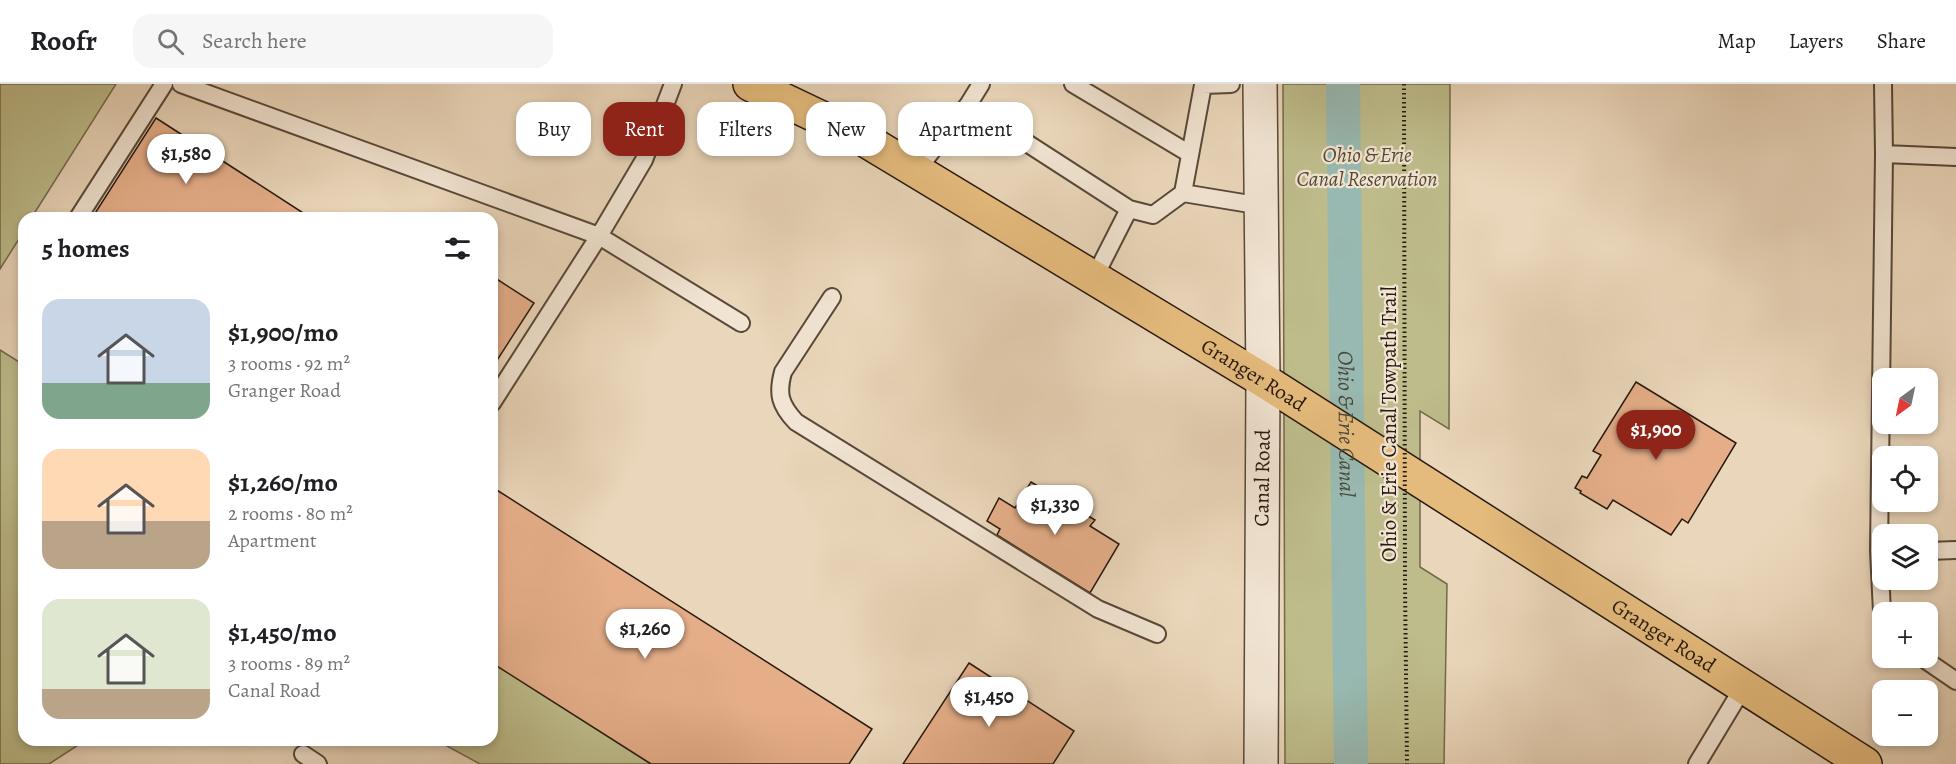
<!DOCTYPE html>
<meta charset="utf-8">
<style>
body{margin:0;font-family:Alegreya,serif;background:#f6f6f6;color:#202124;height:100vh;display:flex;flex-direction:column;font-size:22px;white-space:nowrap}
*{box-sizing:border-box;margin:0}
p{font-size:20px;color:#757577}
.icon{flex:none;width:33px;height:33px;fill:none;stroke:currentColor;stroke-width:2;stroke-linecap:round;stroke-linejoin:round}
.map{position:relative;flex:1;overflow:hidden}
.details{position:absolute;left:18px;top:128px;width:480px;height:534px;display:flex;flex-direction:column;background:#fff;border-radius:18px;box-shadow:0 3px 9px #0003}
.details>*{flex:none}
.guide{position:absolute;left:516px;top:18px;width:570px;height:54px;display:flex;gap:12px}
.needle{width:39px;rotate:213deg}
.tools{position:absolute;left:1872px;top:284px;display:grid;gap:12px}
.tools a{display:grid;place-items:center;width:66px;height:66px;border-radius:12px;background:#fff;box-shadow:0 3px 9px #0003;font-size:30px}
.price{position:absolute;translate:-50% -51px;padding:0 14px;border-radius:21px;background:#fff;color:#222;font-size:20px;line-height:39px;filter:drop-shadow(0 2px 3px #0008)}
.price::after{content:'';position:absolute;left:50%;top:36px;width:18px;height:14px;margin-left:-9px;background:inherit;clip-path:polygon(0 0,100% 0,50% 100%)}
.price.current{background:#8f2418;color:#fff}
ul{padding:0;list-style:none}
li{display:flex;align-items:center;gap:18px;height:150px;padding:0 24px}
li span{display:grid;place-items:center;flex:none;width:168px;height:120px;border-radius:18px;color:#555}
li>.icon{margin-inline-start:auto}
span .icon{width:72px;height:72px;fill:#fffc;stroke-width:1}
li b{font-size:26px}
h2{display:flex;justify-content:space-between;align-items:center;height:72px;padding:0 24px;font-size:26px}
.chip{padding:0 21px;border-radius:18px;background:#fff;box-shadow:0 3px 9px #0003;font-size:21px;line-height:54px}
.chip.current{background:#8f2418;color:#fff}
header{display:flex;align-items:center;gap:36px;box-sizing:border-box;height:84px;padding:0 30px;background:#fff;border-bottom:2px solid #e0e0e0}
header strong{font-size:28px}
nav{display:flex;gap:33px;margin-inline-start:auto;font-size:21px}
.search{width:420px;height:54px;background:#f6f6f6;display:flex;align-items:center;gap:15px;box-sizing:border-box;padding:0 21px;border-radius:18px;color:#757577;font-size:22px}
.map>svg:first-child{display:block}
</style>
<header>
<strong>Roofr</strong>
<div class="search"><svg class="icon" aria-label="search" viewBox="0 0 24 24"><circle cx="10" cy="10" r="6"/><path d="M15 15l6 6"/></svg>Search here</div>
<nav><a>Map</a><a>Layers</a><a>Share</a></nav>
</header>
<div class="map">
<svg width="1956" height="680" viewBox="0 0 1956 680">
<rect width="100%" height="100%" fill="#ead6ba"/>
<filter id="stains"><feTurbulence type="fractalNoise" baseFrequency=".00333" numOctaves="4"/><feColorMatrix values="0 0 0 0 .2 0 0 0 0 .09 0 0 0 0 .02 0 0 0 .5 -.17"/></filter>
<radialGradient id="worn" r=".72"><stop offset=".6" stop-color="#630" stop-opacity="0"/><stop offset="1" stop-color="#630" stop-opacity=".3"/></radialGradient>
<path fill="#bebc8b" stroke="#726a4c" stroke-width="1.5" d="M0 0H116L32 133 24 134V147L0 185Z
M1283 0H1450L1449 345 1420 327V483L1447 500 1444 680H1285Z
M0 266 24 281V656H86L49 680H0Z
M492 578 651 680H480L436 656H492Z"/>
<g fill="none" stroke-linecap="round" stroke-linejoin="round">
<path stroke="#98b9b1" stroke-width="34" id="s1" d="M1343 0 1351 680"/>
</g>
<path fill="#e5ae89" stroke="#27190d" stroke-width="1.5" d="M156 34 311 134H92Z
M492 192 534 219 492 284Z
M1636 298 1736 359 1688 439 1682 435 1671 451 1613 416 1607 425 1580 409 1581 407 1575 404 1582 392 1587 394 1601 371 1593 367Z
M1031 398 1095 436 1090 442 1119 460 1090 509 997 451 1000 445 987 437 999 414 1015 424Z
M492 403 872 645 849 680H651L492 579Z
M969 579 1074 647 1053 680H903Z"/>
<g fill="none" stroke-linecap="round" stroke-linejoin="round">
<defs>
<path id="service" d="M181 0 599 152 644 76 673 0
M1073 0 1190 70
M1231 0 1203 1 1183 109 1262 122
M968 21 981 0
M1884 70 1956 73
M916 87 968 21 1129 125 1153 131 1183 109
M78 134 164 0
M1094 194 1129 125
M832 213 783 288C777 310 780 321 796 338L1098 525 1157 550
M492 319 599 152 741 239
M1928 467 1956 466
M1882 528 1879 467 1884 70 1883 0
M1921 573 1956 597
M303 670 318 680
M1697 680 1744 602"/>
<path id="tertiary" d="M1260 0 1263 296 1261 680"/>
<g id="primary">
<path id="s2" d="M750 0 857 51 1263 296 1865 680"/>
</g>
</defs>
<use href="#service" stroke="#584838" stroke-width="20"/>
<use href="#tertiary" stroke="#584838" stroke-width="36"/>
<use href="#primary" stroke="#27190d" stroke-width="36"/>
<use href="#service" stroke="#f1e4d2" stroke-width="16"/>
<use href="#tertiary" stroke="#f1e4d2" stroke-width="33"/>
<use href="#primary" stroke="#e5bb7d" stroke-width="33"/>
<path stroke="#27190d" stroke-width="4" stroke-dasharray="1.5 3" stroke-linecap="butt" d="M1404 0 1405 501 1407 680"/>
</g>
<g text-anchor="middle" stroke-width="4.5" stroke-linejoin="round" paint-order="stroke">
<g font-size="21" font-style="italic" fill="#544a33" stroke="#f1e4d2">
<text x="1367" y="78">Ohio &amp; Erie<tspan x="1367" dy="24">Canal Reservation</tspan></text>
</g>
<g font-size="21" fill="#27190d" stroke="#f1e4d2">
<text dy="7" stroke="none"><textPath href="#s2" startOffset="582">Granger Road</textPath></text>
<text transform="translate(1389 340) rotate(-90)" y="7">Ohio &amp; Erie Canal Towpath Trail</text>
<text transform="translate(1262 394) rotate(-89)" y="7">Canal Road</text>
<text dy="7" stroke="none"><textPath href="#s2" startOffset="1068">Granger Road</textPath></text>
</g>
<g font-size="22" font-style="italic" fill="#49493e" stroke="#f1e4d2">
<text dy="8" stroke="none"><textPath href="#s1" startOffset="340">Ohio &amp; Erie Canal</textPath></text>
</g>
</g>
<rect width="100%" height="100%" filter="url(#stains)"/>
<rect width="100%" height="100%" fill="url(#worn)"/>
</svg>
<div class="tools">
<a><svg class="needle" viewBox="-14 -14 28 28"><path d="M0-13l5 13h-10z" fill="#e53935"/><path d="M0 13l5-13h-10z" fill="#757577"/></svg></a>
<a><svg class="icon" aria-label="locate" viewBox="0 0 24 24"><circle cx="12" cy="12" r="6"/><path d="M12 2v4M12 18v4M2 12h4M18 12h4"/></svg></a>
<a><svg class="icon" aria-label="layers" viewBox="0 0 24 24"><path d="M12 4l9 5-9 5-9-5zM3 14l9 5 9-5"/></svg></a>
<a>+</a>
<a>−</a>
</div>
<b class="price" style="left:186px;top:101px">$1,580</b>
<b class="price current" style="left:1656px;top:377px">$1,900</b>
<b class="price" style="left:1055px;top:452px">$1,330</b>
<b class="price" style="left:645px;top:576px">$1,260</b>
<b class="price" style="left:989px;top:644px">$1,450</b>
<div class="guide">
<a class="chip">Buy</a>
<a class="chip current">Rent</a>
<a class="chip">Filters</a>
<a class="chip">New</a>
<a class="chip">Apartment</a>
</div>
<section class="details">
<h2>5 homes<svg class="icon" aria-label="filters" viewBox="0 0 24 24"><path d="M4 7h16M4 17h16"/><circle cx="9" cy="7" r="2"/><circle cx="15" cy="17" r="2"/></svg></h2>
<ul>
<li><span style="background:linear-gradient(#c9d6e8 70%,#7fa58c 0)"><svg class="icon" aria-label="home" viewBox="0 0 24 24"><path d="M3 11l9-7 9 7M6 9v11h12V9"/></svg></span><div><b>$1,900/mo</b><p>3 rooms · 92 m²</p><p>Granger Road</p></div></li>
<li><span style="background:linear-gradient(#ffd9b3 60%,#b9a48a 0)"><svg class="icon" aria-label="home" viewBox="0 0 24 24"><path d="M3 11l9-7 9 7M6 9v11h12V9"/></svg></span><div><b>$1,260/mo</b><p>2 rooms · 80 m²</p><p>Apartment</p></div></li>
<li><span style="background:linear-gradient(#dfe7d0 75%,#b9a48a 0)"><svg class="icon" aria-label="home" viewBox="0 0 24 24"><path d="M3 11l9-7 9 7M6 9v11h12V9"/></svg></span><div><b>$1,450/mo</b><p>3 rooms · 89 m²</p><p>Canal Road</p></div></li>
</ul>
</section>
</div>
